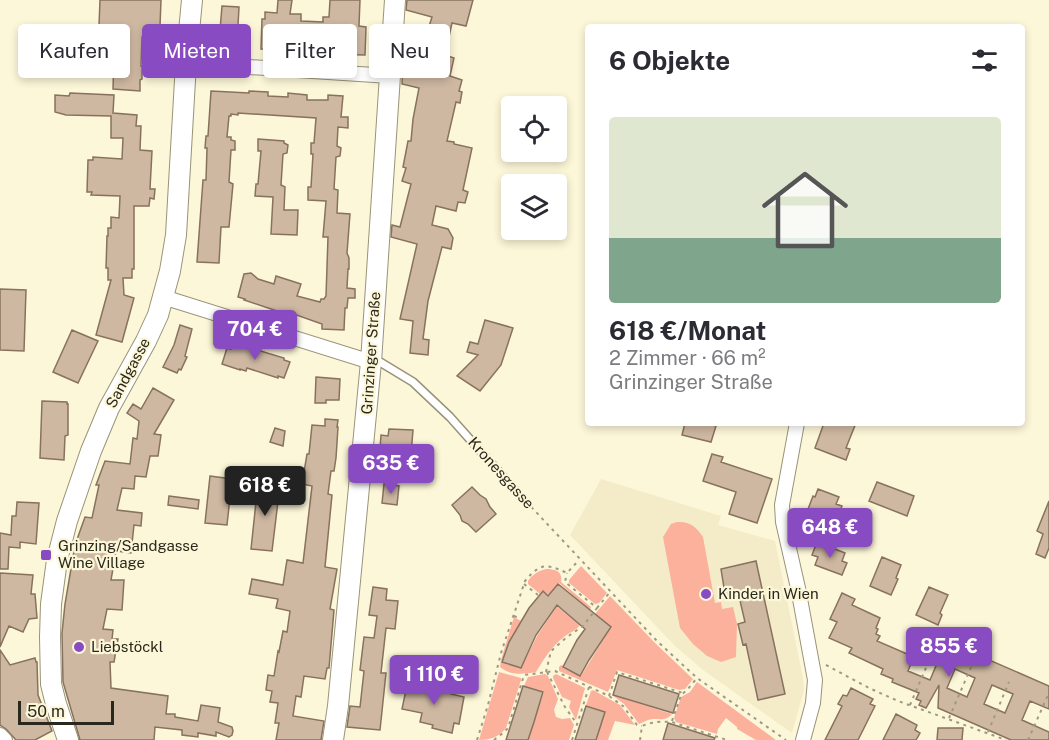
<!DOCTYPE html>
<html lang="de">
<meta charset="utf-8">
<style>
body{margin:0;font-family:"Public Sans",sans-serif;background:#f7f7f7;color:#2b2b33;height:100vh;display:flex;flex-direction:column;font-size:22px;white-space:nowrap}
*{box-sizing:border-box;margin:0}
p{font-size:20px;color:#7c7c81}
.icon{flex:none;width:33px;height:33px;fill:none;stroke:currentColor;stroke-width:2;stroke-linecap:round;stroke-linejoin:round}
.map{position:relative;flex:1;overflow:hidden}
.sheet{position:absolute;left:585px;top:24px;width:440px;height:402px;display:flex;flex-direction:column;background:#fff;border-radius:6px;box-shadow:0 3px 9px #0003}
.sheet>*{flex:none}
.top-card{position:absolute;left:18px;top:24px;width:477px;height:54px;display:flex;gap:12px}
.tools{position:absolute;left:501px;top:96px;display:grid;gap:12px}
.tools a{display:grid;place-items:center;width:66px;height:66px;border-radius:6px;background:#fff;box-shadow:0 3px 9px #0003;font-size:30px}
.scale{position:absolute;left:18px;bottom:15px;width:96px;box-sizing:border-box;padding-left:6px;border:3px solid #2a281c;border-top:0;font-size:16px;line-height:21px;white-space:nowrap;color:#2a281c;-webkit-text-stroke:4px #fdf7d9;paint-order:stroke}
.price{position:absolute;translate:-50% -51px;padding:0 14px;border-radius:6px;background:#894bc1;color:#fff;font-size:20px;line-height:39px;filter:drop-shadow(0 2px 3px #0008)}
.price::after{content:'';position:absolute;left:50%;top:36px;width:18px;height:14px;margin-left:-9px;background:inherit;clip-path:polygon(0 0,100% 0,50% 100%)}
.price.on{background:#222;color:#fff}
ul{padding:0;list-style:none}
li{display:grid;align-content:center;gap:12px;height:318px;padding:0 24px}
li span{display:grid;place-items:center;height:186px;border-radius:6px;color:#555}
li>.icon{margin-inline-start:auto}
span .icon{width:108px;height:108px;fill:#fffc;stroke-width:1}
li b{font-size:26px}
h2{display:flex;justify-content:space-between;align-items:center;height:72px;padding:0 24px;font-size:26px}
.tag{padding:0 21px;border-radius:6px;background:#fff;box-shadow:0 3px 9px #0003;font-size:21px;line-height:54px}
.tag.on{background:#894bc1;color:#fff}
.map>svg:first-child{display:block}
</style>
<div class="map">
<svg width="1049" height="740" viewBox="0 0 1049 740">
<rect width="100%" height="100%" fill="#fdf7d9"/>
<path fill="#f4ecc8" d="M601 479 721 516 718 525 775 541 803 678 804 690 792 733 703 670 675 646 570 535Z"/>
<path fill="#fcb19c" d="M677 522C689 521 696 526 703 537L715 603 721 602 722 609 733 607 737 624 736 657 721 662 707 656 693 644 680 628 663 537 671 524Z
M581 566 607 593 599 603 595 604 569 583V580Z
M546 569C555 569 563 571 561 582L591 607 590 610 559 583 548 595 542 591 540 594 528 584V581C533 574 538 571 546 569Z
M610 596 656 644 693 679 685 689 679 690 617 670 608 692 559 671V667L561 665 563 666V668L581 676 611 627 595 614Z
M557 606 580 625C576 631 570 632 564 637 552 646 544 659 536 672 523 674 511 676 500 667L501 660 514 617 521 621 509 642 501 662 521 669 537 636Z
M499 672 521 678V680L506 728C499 737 490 740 479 740Z
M545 674 548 676 558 699 554 710 556 717 562 719 570 718 574 725 569 740H528L544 692 524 686 528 677Z
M556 674 585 688 576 720 569 707 571 701 562 697 553 678V676Z
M697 682 776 740H756L737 729V727L726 718 718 729 717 734 676 722 674 718 681 697 690 692Z
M593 690 620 705 635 725 615 721 608 740H596L605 712 586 705 591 691Z
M612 695 672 714C664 723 659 717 648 720 645 721 642 723 639 724L624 704Z"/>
<path fill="#ceb8a2" stroke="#87725e" stroke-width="1.5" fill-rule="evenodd" d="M100 0H161L160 26H167L166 36H158V38L142 37 141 66H142V79L140 80V91L113 89 114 55H125V27L99 26Z
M278 0H292L290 14H301V21L323 22V17H329L330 0H360L359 26 366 27 365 55 319 54V51L261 49 262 19H265V12L277 13Z
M407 0H473L466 26 452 23 445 55 454 58 450 76 462 80 459 91 462 92 460 103 456 102 447 141 454 142V144L472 148 463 190 468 192 465 203 458 202 456 211 436 206 432 225 448 229 453 238 451 249 442 247 428 301 423 339 429 340 428 355 410 353 413 321 400 319 417 244 391 237 392 225 400 227 411 184 402 181 406 168 403 167 408 141H411L413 119 419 88 402 84 403 67 407 68V63H411L415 45 422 42H424L432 17 406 10Z
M222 6 239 7 237 44 219 42Z
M211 91 249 93V91L268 92V96L288 97V93L307 95V100H328V95L343 96 341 117H348V128L338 127 337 146 341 148 340 156 336 157 334 189 338 190 337 213 350 214 347 253 349 258V269H348L347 288 355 289V298H348L347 308H345L344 330 322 329V324L291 313V315L274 310 244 300 245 299 238 297 244 274 251 273 258 279 274 284 276 276 301 284 297 296 320 302 321 299H324L326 296 328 237H323L326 201 308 200V187H311L313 154H311V143H314L316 118 238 113V115L231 114V116H229L227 137H231V140L235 141V150H231L229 182 233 184 229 227H221L219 263 197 262 203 180H206L207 148H205L206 136H208Z
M70 93 114 95 113 113 137 115 136 126H141L140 150 152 151 150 189H155L154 199 150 198 149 206H134V269H132V278H123L124 295 134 298 122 342 96 335 111 280H108V268H106L107 236H108V228H111V217L119 218 120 196 91 195 92 192H87L88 160H93V157L122 159 123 138H111V116L66 115 55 112V95L69 96Z
M258 139 284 141V143L288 145 287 153 283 154 281 185 285 187 284 210H298L297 235 271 234 273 197 255 196 256 184H258L261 151H258Z
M0 289 26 290 24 351 0 350Z
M485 320 513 328 501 365 480 391 457 376 478 355 467 352 470 342 478 344Z
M180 325 192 329 185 356 187 357 181 370 179 369 177 373 163 367 174 345Z
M72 330 98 341 78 383 53 372Z
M249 341 251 348 284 358V360L290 362 284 378 278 376V378L247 368 246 371 240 369V370L222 364 227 348 231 349 233 342 243 345Z
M316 377 340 379 339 400H326V403H315Z
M153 388 174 400 154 434 161 435 158 456H150L146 477 135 476 134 489 122 488 117 510 142 513 141 526 134 525 131 553 116 551 111 580H124L122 610 107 609 103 629 113 630 112 639H118L114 662H110L111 688 168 696 166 714H175V717L198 721 201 705 220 708 218 722 232 727 233 731 232 735 229 737 216 732V736L198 733V737L182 735V730L155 727 154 740H80L63 682 62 633 65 604 75 545 85 517 92 518 99 485H96L105 461 130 464 133 438 137 439 139 421 127 413 133 404 141 409Z
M42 401 67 402V404H68V435L65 436 64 460 40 458Z
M325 419 338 420 337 427H338L336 458 334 471H331L328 494 332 495 325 567 337 569 330 609 334 610 329 668H327L325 679 304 676 301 697 296 696 293 716 324 721 321 740H276L279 723H275L278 703 270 702 272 691 266 690 268 675 274 676 278 651 279 652 283 631 287 632 290 611 276 608 278 599 249 594 252 579 283 585 287 560 303 563 312 486 302 484 307 454H309L312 425 325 426Z
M685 423H706L716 426 711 442 682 435Z
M824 423H856L846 448 850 449 846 460 815 448Z
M275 428 285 431 283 446 270 442Z
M389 429 413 430 411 455 387 453 388 449 380 448 381 435 388 436Z
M712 454 723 457 721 462 772 479 757 523 729 514 736 492 703 481Z
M210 476 232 479 227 525 205 523Z
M877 482 914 496 907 516 869 501Z
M258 483 280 485 272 551 251 549Z
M384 484 399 486 397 505 382 503Z
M472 487 480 495 486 499 490 507 496 514 476 532 468 524 462 521 460 515 452 505Z
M818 489 839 497 836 504 842 506 837 518 840 521 838 527 826 529 816 525 817 522 805 517 813 496 815 497Z
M169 496 199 500 198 509 168 505Z
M1049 501V548L1045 558 1036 554 1043 534 1037 531Z
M17 502 39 503 36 544 20 542V548L9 547 8 569H0V533L11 535 12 516H16Z
M817 542 845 553 842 561 847 563 842 575 815 565 818 557 812 555Z
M882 557 901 565 896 578 898 579 891 595 870 586Z
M756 561 785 694 758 700 746 644 743 645 738 624 745 622 738 592 725 594 721 569Z
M0 573 33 575 31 594H35L37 618 29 619 23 632 9 626 0 647Z
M558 584 611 627 589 660 580 676 563 667 577 640 585 629 557 605 536 635 521 668 502 662 509 642 529 608 543 591 548 596Z
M373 587 387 589 386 600 398 601 395 629 386 628 381 673H386L380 730 347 727 350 706 360 707 364 671 360 670 364 637 374 638 377 616 369 615Z
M929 587 948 595 940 613 942 615 938 625 916 615Z
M842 593 855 599 852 605 880 618 876 628 878 629 876 634 880 636 877 641 914 657 908 671 930 680 938 661 933 659 941 639 1049 686V709L1030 701 1022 720 1049 732V740H1011L938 708 939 685 926 708 919 705 921 701 916 699 919 693 892 682 893 679 881 674 883 669 849 653 852 648 829 638 837 622 830 619ZM955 669 975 678 967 697 947 688ZM992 685 1013 694 1005 713 984 704Z
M0 650 10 665 35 658 36 662H37L38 695 52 731 35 740H16L6 729 0 725Z
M619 675 679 694 673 713 613 695Z
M414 682 452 690 451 694 464 697 459 724 454 723 452 733 432 728 433 725 420 722 422 713 402 709 407 685 413 687Z
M523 686 543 692 534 722 528 740H506Z
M851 688 873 699 870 704 875 706 858 740H825L842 706 838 704 843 695 847 696Z
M586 706 605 712 596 740H575Z
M896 714 917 725 915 730 920 733 916 740H883Z
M668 723 715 738 714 740H663Z
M938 728H963L962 740H937Z"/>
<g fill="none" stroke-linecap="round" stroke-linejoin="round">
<defs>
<path id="lane" d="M374 362H380L413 382 450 417 515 490"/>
<path id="street" d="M186 63 390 76
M163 297 371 362
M797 423 782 505 783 522 798 588 815 680 813 703 803 740
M0 735 5 740"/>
<path id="secondary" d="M68 740 56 704 51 684 50 637 51 604 57 560 67 521 91 451 109 408 146 341 158 315 170 271 176 235 186 63 192 0
M333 740 338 706 371 362 395 0"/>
</defs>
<use href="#lane" stroke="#999378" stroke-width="10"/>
<use href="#street" stroke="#999378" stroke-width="16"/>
<use href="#secondary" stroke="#999378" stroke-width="22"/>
<path stroke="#9e9984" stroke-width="2" stroke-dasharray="3 4.5" stroke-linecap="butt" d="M521 496 657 641 697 678 786 740
M524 584 538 595
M597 608 610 592
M514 616 521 619
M826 665 869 688 898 701 1006 740
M546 672 551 651 567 637 583 626 597 608 565 582 567 573
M547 672 565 707 577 724
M609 696 617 672 683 693
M910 705 937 642
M949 718 972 665
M672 721 681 695 687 690 697 678
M988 732 1009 682
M477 740 488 705 501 653 525 581C541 562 547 564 567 573L579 560
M494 740 503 733 508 728 524 675 555 671 609 696 623 706 637 725 642 726
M572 740 589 687
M640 740 642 726C652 722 661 721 672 722L727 740
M1028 740 1048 695"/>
<use href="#lane" stroke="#fff" stroke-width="7"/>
<use href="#street" stroke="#fff" stroke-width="14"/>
<use href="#secondary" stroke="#fff" stroke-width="20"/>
</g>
<g fill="#894bc1" stroke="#fdf7d9" stroke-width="2">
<rect x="40" y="549" width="12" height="12" rx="3"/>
<circle cx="706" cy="594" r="6"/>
<circle cx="79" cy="647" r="6"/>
</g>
<g text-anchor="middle" stroke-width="4.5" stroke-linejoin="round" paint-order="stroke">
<g font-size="15" fill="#2a281c" stroke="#fdf7d9">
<text transform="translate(371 353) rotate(-86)" y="5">Grinzinger Straße</text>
<text transform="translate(128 373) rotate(-62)" y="5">Sandgasse</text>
<text transform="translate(501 473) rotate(48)" y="5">Kronesgasse</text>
</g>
<g font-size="15" fill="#2a281c" stroke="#fdf7d9" text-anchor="start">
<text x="58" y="551">Grinzing/Sandgasse<tspan x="58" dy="17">Wine Village</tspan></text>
<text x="718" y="599">Kinder in Wien</text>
<text x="91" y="652">Liebstöckl</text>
</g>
</g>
</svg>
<div class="tools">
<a><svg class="icon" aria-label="locate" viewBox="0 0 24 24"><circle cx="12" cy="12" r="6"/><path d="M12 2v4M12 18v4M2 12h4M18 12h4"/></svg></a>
<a><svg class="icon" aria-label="layers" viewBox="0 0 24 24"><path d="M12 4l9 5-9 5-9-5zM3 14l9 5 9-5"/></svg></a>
</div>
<div class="scale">50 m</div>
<b class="price" style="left:255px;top:361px">704 €</b>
<b class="price" style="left:391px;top:495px">635 €</b>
<b class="price on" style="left:265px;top:517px">618 €</b>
<b class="price" style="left:830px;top:559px">648 €</b>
<b class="price" style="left:949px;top:678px">855 €</b>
<b class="price" style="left:434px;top:706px">1 110 €</b>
<div class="top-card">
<a class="tag">Kaufen</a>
<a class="tag on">Mieten</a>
<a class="tag">Filter</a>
<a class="tag">Neu</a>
</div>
<section class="sheet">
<h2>6 Objekte<svg class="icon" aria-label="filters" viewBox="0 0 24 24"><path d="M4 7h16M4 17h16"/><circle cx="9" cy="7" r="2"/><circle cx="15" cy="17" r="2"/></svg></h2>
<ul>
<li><span style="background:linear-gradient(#dfe7d0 65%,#7fa58c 0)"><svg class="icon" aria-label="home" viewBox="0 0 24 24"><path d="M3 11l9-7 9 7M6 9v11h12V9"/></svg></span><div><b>618 €/Monat</b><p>2 Zimmer · 66 m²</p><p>Grinzinger Straße</p></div></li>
</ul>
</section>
</div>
